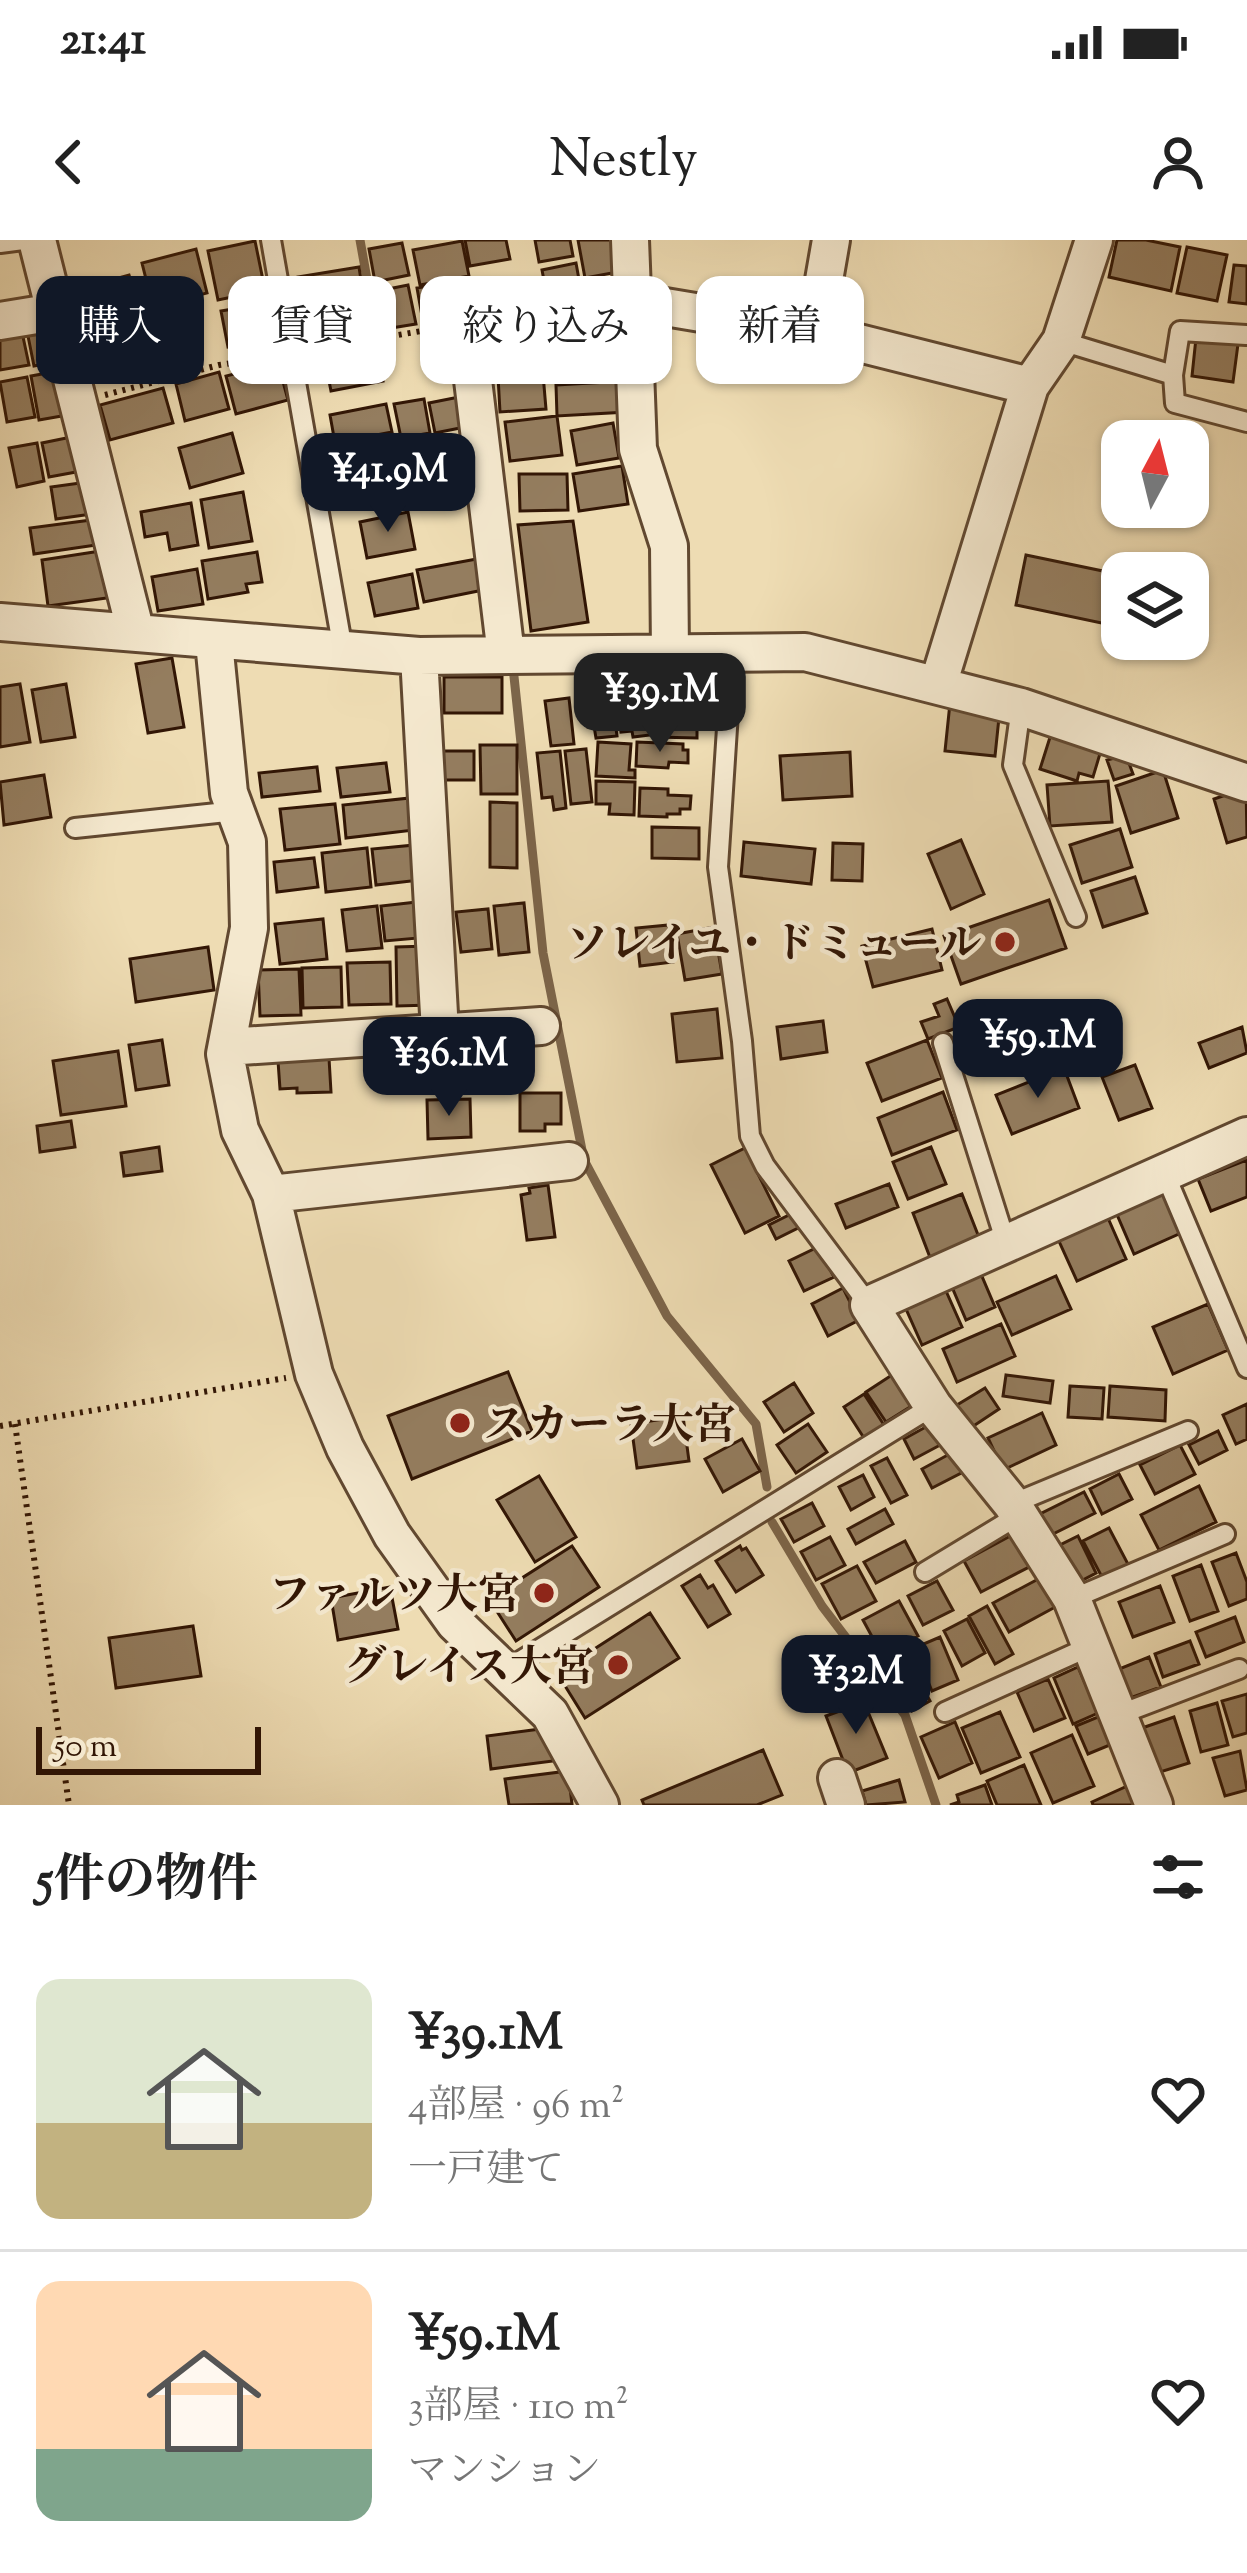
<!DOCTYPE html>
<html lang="ja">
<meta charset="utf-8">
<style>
body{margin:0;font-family:"Sorts Mill Goudy","Noto Serif JP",serif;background:#f2f2f2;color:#222;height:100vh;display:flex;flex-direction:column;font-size:45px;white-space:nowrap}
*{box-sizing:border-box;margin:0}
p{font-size:39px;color:#767676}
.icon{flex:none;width:66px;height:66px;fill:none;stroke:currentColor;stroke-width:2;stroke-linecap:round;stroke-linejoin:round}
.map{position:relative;height:1565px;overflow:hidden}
.side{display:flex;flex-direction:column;background:#fff;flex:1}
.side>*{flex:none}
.top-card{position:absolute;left:36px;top:36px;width:1176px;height:108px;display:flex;gap:24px}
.needle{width:78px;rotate:7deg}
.tools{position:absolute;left:1101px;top:180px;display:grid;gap:24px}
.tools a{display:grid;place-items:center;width:108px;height:108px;border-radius:24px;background:#fff;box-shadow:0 3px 9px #0004;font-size:60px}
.scale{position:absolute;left:36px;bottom:30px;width:225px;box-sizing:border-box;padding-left:12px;border:6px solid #321605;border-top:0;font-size:33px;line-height:42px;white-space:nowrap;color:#321605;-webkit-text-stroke:9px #f4e8ce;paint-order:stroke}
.price{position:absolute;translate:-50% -102px;padding:0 27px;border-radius:24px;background:#111827;color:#fff;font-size:39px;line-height:78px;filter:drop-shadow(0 3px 6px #0008)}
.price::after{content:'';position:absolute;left:50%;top:72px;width:36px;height:27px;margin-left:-18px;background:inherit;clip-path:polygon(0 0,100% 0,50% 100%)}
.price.current{background:#222;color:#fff}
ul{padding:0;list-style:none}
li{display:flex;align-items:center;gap:36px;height:300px;padding:0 36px}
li+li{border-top:3px solid #e0e0e0}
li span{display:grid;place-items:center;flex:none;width:336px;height:240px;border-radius:24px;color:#555}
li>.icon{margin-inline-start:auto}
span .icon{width:144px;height:144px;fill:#fffc;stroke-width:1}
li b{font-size:51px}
h2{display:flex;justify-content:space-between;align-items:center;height:144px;padding:0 36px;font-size:51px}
.pill{padding:0 42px;border-radius:24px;background:#fff;box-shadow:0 3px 9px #0004;font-size:42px;line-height:108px}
.pill.current{background:#111827;color:#fff}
.status{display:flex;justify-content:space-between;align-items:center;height:84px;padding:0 60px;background:#fff;direction:ltr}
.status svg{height:33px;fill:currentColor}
header{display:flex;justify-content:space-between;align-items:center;height:156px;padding:0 36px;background:#fff;font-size:54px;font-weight:600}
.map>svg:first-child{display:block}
</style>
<div class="status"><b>21:41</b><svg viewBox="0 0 49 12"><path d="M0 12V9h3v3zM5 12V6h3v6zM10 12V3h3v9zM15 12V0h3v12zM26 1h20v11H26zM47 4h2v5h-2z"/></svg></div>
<header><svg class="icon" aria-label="back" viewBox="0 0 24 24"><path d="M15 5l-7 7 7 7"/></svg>Nestly<svg class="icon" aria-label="person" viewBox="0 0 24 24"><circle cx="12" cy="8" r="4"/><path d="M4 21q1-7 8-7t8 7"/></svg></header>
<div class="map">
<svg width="1247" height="1565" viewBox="0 0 1247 1565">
<rect width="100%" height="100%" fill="#eedcb3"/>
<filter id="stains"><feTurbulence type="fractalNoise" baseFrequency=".00167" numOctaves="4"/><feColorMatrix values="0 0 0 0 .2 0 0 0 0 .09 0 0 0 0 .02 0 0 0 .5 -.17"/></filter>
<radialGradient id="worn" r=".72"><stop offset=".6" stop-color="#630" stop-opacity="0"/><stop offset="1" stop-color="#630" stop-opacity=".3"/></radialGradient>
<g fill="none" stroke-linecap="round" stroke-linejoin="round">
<path stroke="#7c654a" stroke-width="9" d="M360 0 377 95
M513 427 543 713 584 920 667 1076 756 1184 767 1247
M772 1282 822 1366 905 1475 936 1565"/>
</g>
<path fill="#947d5f" stroke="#321605" stroke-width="3" d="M465 0H506L510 19 470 26Z
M535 0H570L573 16 539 22Z
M578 0H617L623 31 585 38Z
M1117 0H1146L1180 7 1171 51 1109 37Z
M255 1 265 50 218 60 208 11Z
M462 1 469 36 420 45 413 10Z
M402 3 409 35 375 42 369 9Z
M1187 7 1227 15 1217 61 1177 53Z
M196 9 207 53 153 67 142 23Z
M576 23 582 56 548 62 542 30Z
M1234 25 1247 26V64L1229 62Z
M359 27 365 66 304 75 298 37Z
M129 35 137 62 90 75 82 48Z
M466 39 471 67 422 76 417 48Z
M408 45 416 84 385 89 378 51Z
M245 67 252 103 228 107 221 71Z
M144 68 154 103 96 119 86 84Z
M53 86 60 121 34 126 27 91Z
M598 86 601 119 552 124 548 91Z
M22 92 29 125 0 130V96Z
M537 95 539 122 492 124 491 96Z
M1196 98 1238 104 1233 142 1192 136Z
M376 106 383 141 331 151 324 116Z
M278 123 288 160 236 174 226 136Z
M64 130 73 174 39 180 31 136Z
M219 132 229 169 185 181 176 144Z
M543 134 546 169 500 172 498 136Z
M27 137 35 177 7 182 0 142Z
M626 141 627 172 557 176 556 145Z
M163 148 173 183 110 200 100 165Z
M464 156 470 186 435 193 429 163Z
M424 159 430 193 401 198 394 164Z
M386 164 392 192 335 203 330 175Z
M557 176 562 215 510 221 505 182Z
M613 183 619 218 577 225 571 191Z
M232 193 243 233 190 248 179 208Z
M81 195 87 230 49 237 42 203Z
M37 203 44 241 17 247 9 208Z
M394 211 402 253 353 263 344 221Z
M460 212 468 247 410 259 403 223Z
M622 226 628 264 579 271 573 234Z
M519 234H567L568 270 520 271Z
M95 241 99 273 56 279 51 247Z
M243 252 252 301 209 308 201 260Z
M191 263 198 305 170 310 167 293 145 297 141 272Z
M408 272 415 309 367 318 360 282Z
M99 279 103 304 34 314 30 288Z
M573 281 588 382 531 391 518 285Z
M107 310 114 357 48 366 42 320Z
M257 312 262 342 246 344 248 352 208 359 202 321Z
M1026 315 1122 335 1111 385 1016 365Z
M482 318 488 349 424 362 417 330Z
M197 329 203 364 158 371 152 337Z
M412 334 418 368 375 376 368 343Z
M172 418 184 487 148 493 136 424Z
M653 434 694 437 693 458H682L681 465 651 463Z
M444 437H502V473H444Z
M20 444 30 502 0 507V447Z
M66 444 75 497 41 502 32 450Z
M611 450 617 496 596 498 594 486 588 487 584 458Z
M645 456 650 495 633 497 632 491 621 492 617 459Z
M569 458 574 504 551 506 545 461Z
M950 463 1000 468 995 516 945 511Z
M653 467 704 468V477H697V498L655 497Z
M1052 491 1102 507 1093 537 1079 533 1077 541 1040 529Z
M598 502 631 504 629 530H635V538L596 536Z
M637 502 683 504V510H688V523L669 522 668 528 636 526Z
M480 505H517V554H481Z
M586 509 592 562 571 564 565 511Z
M441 511H474V540H441Z
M560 511 566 568 554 570 552 557 542 558 537 513Z
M850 512 852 556 783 560 780 516Z
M1126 515 1133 534 1114 540 1107 520Z
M386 523 390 552 341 557 337 528Z
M317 527 320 551 262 557 259 533Z
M1163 530 1178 578 1131 593 1116 546Z
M44 535 51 577 4 585 0 542Z
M596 541 635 542 634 575 609 574 610 564H596Z
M1108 541 1112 582 1050 586 1047 545Z
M640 548 668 549V555L691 556 690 569H680V574H667V577L639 576Z
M1246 548 1247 597 1227 603 1214 559Z
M410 558 414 590 346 598 343 565Z
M490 562 517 563V628L490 627Z
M335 564 340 604 285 610 280 569Z
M652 587 699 588V619L652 618Z
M1120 589 1132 627 1082 643 1070 605Z
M961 600 984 654 951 669 928 614Z
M744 602 815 609 811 644 741 636Z
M833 603 863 604 862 641 832 640Z
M415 605 420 640 376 645 372 609Z
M367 608 371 647 326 652 322 613Z
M314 618 318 647 277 652 274 622Z
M1135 637 1147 673 1103 687 1091 651Z
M1049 660 1066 708 961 744 944 696Z
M426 661 430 697 385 701 381 666Z
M524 663 529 712 499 715 494 666Z
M377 666 382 708 347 711 342 670Z
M488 669 492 709 461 712 456 672Z
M323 679 327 719 280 724 275 684Z
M669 685 673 722 640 726 636 688Z
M714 687 722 734 685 740 677 694Z
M932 689 942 730 873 747 862 706Z
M428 706 431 765 397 766 396 707Z
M208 707 214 750 136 762 130 719Z
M390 722 391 764 349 765 347 723Z
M341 727 342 767 303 768 302 728Z
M299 729 301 775 260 776 258 730Z
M947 759 959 787 928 799 921 782 939 776 934 764Z
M717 769 722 818 677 822 672 774Z
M823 781 827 812 781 819 777 787Z
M1242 787 1247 813 1209 828 1199 803Z
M162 800 169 845 136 850 129 805Z
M927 800 942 838 882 861 867 823Z
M118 811 126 866 61 875 53 821Z
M329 818 331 852 297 853V848L280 849 278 821Z
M1135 825 1152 868 1119 880 1102 837Z
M1064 828 1079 868 1012 894 996 855Z
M943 852 957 890 892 915 878 878Z
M520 853H561V884H545V891H520Z
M470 859 471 897 428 899 427 860Z
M71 881 75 907 40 912 37 886Z
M159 907 162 931 124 936 121 913Z
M931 907 946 944 908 959 893 922Z
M745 908 779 976 745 993 711 925Z
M1247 920V957L1211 971 1198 939Z
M889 944 898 967 846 988 836 964Z
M548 945 555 997 527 1000 521 955 530 953 529 948Z
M1161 950 1181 993 1134 1014 1115 970Z
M962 954 980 1000 931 1020 913 973Z
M793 973 800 987 776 999 769 985Z
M1108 978 1126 1019 1077 1041 1058 999Z
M818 1007 834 1037 804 1051 789 1021Z
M978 1027 995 1067 966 1080 949 1040Z
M1056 1036 1071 1069 1012 1095 997 1062Z
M942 1042 962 1087 922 1105 902 1060Z
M843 1048 859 1080 828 1096 812 1064Z
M1208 1064 1228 1110 1173 1134 1153 1087Z
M1001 1084 1015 1116 957 1142 943 1109Z
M898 1131 918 1162 886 1182 866 1152Z
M508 1132 532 1191 412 1239 388 1176Z
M1006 1135 1053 1141 1050 1163 1003 1156Z
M794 1143 813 1173 784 1192 764 1162Z
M1070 1146 1104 1148 1102 1179 1068 1177Z
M1110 1146 1166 1150 1165 1181 1108 1177Z
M985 1148 999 1169 972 1187 957 1165Z
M864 1154 884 1185 864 1198 844 1167Z
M1247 1164V1199L1236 1204 1223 1175Z
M1042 1173 1056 1205 1003 1230 988 1198Z
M683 1176 689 1221 637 1228 631 1184Z
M933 1183 944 1203 914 1219 904 1199Z
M808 1184 827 1212 796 1233 777 1205Z
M1218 1191 1227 1210 1199 1224 1189 1205Z
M742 1199 760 1231 723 1252 705 1219Z
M1180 1205 1195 1234 1155 1254 1140 1225Z
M955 1211 965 1231 932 1248 922 1229Z
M887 1218 907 1255 891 1263 871 1226Z
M1119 1234 1132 1259 1102 1274 1090 1249Z
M863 1235 874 1257 851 1270 839 1247Z
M539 1236 576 1297 535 1322 497 1260Z
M1199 1246 1216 1282 1159 1310 1141 1275Z
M1084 1252 1095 1273 1047 1297 1036 1276Z
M812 1263 824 1286 794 1302 781 1279Z
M885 1269 893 1284 856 1304 848 1289Z
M1109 1288 1129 1326 1103 1339 1083 1301Z
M1014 1294 1031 1326 981 1352 964 1321Z
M1078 1296 1096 1333 1079 1342 1060 1305Z
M830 1297 845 1325 816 1340 801 1312Z
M905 1301 916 1322 876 1343 864 1322Z
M572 1306 599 1347 516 1401 489 1359Z
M740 1306 742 1310 746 1308 763 1335 736 1352 716 1321Z
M1236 1313 1247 1342V1359L1229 1366 1212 1322Z
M1201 1325 1218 1371 1190 1381 1173 1336Z
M857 1326 876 1361 841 1379 822 1344Z
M700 1335 708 1348 713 1345 730 1374 708 1387 682 1346Z
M1044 1336 1059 1365 1009 1392 993 1363Z
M937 1341 953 1370 923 1385 908 1356Z
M1160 1346 1174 1382 1133 1397 1119 1362Z
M390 1347 398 1389 338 1400 331 1358Z
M899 1361 918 1396 882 1415 863 1380Z
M987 1366 1013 1414 995 1424 969 1376Z
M650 1373 679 1418 585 1478 557 1433Z
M1235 1377 1244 1402 1206 1417 1196 1392Z
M967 1379 985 1413 962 1426 944 1391Z
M193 1386 201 1436 116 1448 109 1398Z
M940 1397 958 1440 932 1451 914 1408Z
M1190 1401 1199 1424 1163 1437 1155 1414Z
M1149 1417 1161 1447 1130 1458 1119 1429Z
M909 1422 930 1461 912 1471 890 1431Z
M1078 1427 1098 1473 1073 1484 1054 1438Z
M1048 1439 1065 1478 1034 1491 1017 1452Z
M1247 1454V1493L1233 1497 1222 1461Z
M864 1462 887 1518 848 1533 826 1476Z
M1217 1463 1228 1505 1201 1512 1190 1471Z
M1000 1472 1020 1517 981 1533 962 1488Z
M1110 1472 1122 1500 1088 1514 1076 1486Z
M1174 1477 1189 1523 1157 1533 1142 1488Z
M955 1482 972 1523 939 1538 921 1497Z
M548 1488 553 1521 491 1529 487 1496Z
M1072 1495 1094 1546 1053 1563 1031 1513Z
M763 1510 782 1555 757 1565H644L642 1560Z
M1240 1511 1247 1550 1225 1556 1213 1518Z
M1024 1525 1041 1565H997L987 1541Z
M568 1531 572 1564 509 1565 505 1539Z
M899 1540 905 1562 866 1565 862 1551Z
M1134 1543 1144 1565H1093L1092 1562Z
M985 1545 992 1565H950L959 1562 957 1555Z"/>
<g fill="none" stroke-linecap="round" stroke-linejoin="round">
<defs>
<path id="lane" d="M271 0 343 410
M0 3 23 0
M1246 95 1180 91 1173 135 1175 163 1247 182
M1061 101 1173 135
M732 411 718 627 742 801 750 896 765 926 869 1065
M1021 467 1013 525 1076 677
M75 588 236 571
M943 803 1006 1003
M1165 934 1247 1128
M1012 1264 1188 1191
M925 1332 1019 1275
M1072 1359 1225 1294
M504 1431 933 1166
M945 1472 1091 1406
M1118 1475 1239 1429"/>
<path id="street" d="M37 0 136 393
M630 0 638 209 669 306 670 414
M635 62 815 92 1030 146
M0 81 55 72
M815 92 831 0
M0 382 419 416 805 412 1021 467 1247 543
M214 402 229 553 247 602 249 688 225 814 240 890 271 954 314 1134 345 1208 392 1295 455 1383 550 1474 600 1565
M506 415 467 90 635 72
M419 416 440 792
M938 445 1030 146 1061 101 1094 0
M227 807 541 786
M271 954 569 921
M837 1538 846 1565
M1154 1565 1072 1359 1012 1264 933 1166 869 1065 1247 896"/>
</defs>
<use href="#lane" stroke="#614830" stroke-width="24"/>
<use href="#street" stroke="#614830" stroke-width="42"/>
<path stroke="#321605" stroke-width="6" stroke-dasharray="3 6" stroke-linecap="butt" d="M310 110 439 88
M105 155 219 125 267 118
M15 1184 69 1565
M0 1186 286 1138"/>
<use href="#lane" stroke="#f4e8ce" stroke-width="18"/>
<use href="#street" stroke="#f4e8ce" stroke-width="36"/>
</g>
<g fill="#8f2418" stroke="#f4e8ce" stroke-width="4.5">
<circle cx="1005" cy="702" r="12"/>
<circle cx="460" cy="1183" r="12"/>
<circle cx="544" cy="1353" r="12"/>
<circle cx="618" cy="1425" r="12"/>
</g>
<g text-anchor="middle" stroke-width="9" stroke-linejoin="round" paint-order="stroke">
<g font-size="42" font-weight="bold" fill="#321605" stroke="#f4e8ce" text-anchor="end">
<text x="981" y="717">ソレイユ・ドミュール</text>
<text x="484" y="1198" text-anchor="start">スカーラ大宮</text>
<text x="520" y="1368">ファルツ大宮</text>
<text x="594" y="1440">グレイス大宮</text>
</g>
</g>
<rect width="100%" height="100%" filter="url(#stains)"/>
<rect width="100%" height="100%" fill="url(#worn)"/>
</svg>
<div class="tools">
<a><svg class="needle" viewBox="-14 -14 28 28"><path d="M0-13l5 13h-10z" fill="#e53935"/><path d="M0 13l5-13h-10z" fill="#767676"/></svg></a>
<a><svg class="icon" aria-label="layers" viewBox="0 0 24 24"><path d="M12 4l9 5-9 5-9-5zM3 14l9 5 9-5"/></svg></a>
</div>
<div class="scale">50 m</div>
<b class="price" style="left:388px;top:295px">¥41.9M</b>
<b class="price current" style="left:660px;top:515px">¥39.1M</b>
<b class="price" style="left:1038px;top:861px">¥59.1M</b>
<b class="price" style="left:449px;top:879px">¥36.1M</b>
<b class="price" style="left:856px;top:1497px">¥32M</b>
<div class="top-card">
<a class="pill current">購入</a>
<a class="pill">賃貸</a>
<a class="pill">絞り込み</a>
<a class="pill">新着</a>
</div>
</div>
<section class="side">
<h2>5件の物件<svg class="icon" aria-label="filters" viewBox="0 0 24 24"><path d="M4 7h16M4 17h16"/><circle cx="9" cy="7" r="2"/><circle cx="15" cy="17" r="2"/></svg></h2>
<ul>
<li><span style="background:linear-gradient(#dfe7d0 60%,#c2b280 0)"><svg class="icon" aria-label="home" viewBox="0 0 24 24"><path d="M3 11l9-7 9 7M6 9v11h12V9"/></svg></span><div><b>¥39.1M</b><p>4部屋 · 96 m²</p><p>一戸建て</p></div><svg class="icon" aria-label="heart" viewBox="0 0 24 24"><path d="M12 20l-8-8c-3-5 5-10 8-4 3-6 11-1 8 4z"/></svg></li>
<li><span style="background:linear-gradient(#ffd9b3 70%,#7fa58c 0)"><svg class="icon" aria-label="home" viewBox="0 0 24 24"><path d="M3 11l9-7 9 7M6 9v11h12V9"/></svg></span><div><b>¥59.1M</b><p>3部屋 · 110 m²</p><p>マンション</p></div><svg class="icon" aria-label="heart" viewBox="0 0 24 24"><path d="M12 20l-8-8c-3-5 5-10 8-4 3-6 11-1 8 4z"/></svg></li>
</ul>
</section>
